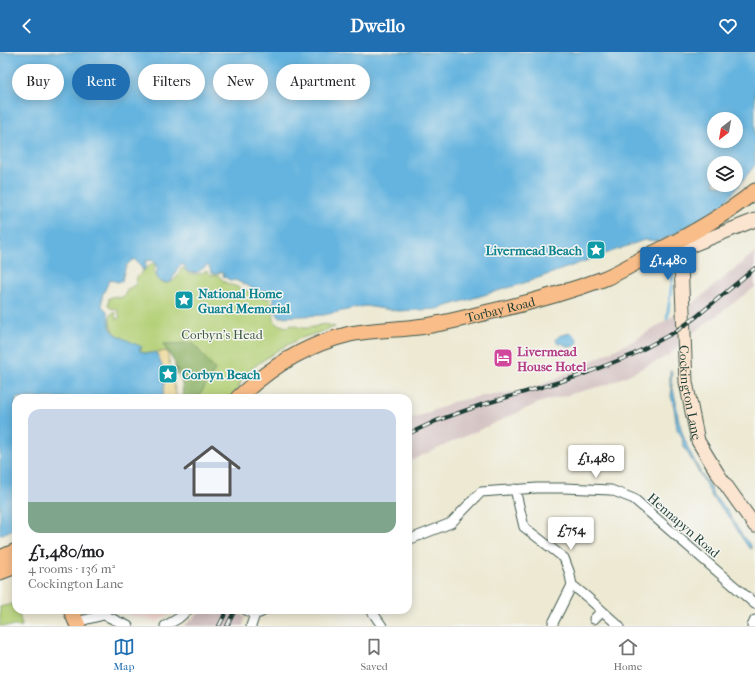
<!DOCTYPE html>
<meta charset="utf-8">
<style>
body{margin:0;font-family:"IM FELL French Canon",serif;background:#f2f2f2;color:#202124;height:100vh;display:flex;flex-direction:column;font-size:15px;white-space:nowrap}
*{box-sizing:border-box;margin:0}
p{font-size:13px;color:#757577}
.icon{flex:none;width:22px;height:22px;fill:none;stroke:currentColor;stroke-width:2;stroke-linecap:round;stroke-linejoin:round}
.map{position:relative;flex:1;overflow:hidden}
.panel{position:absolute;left:12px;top:342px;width:400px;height:220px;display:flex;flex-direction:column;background:#fff;border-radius:12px;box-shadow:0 2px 10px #0003}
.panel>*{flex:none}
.hud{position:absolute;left:12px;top:12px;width:400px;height:36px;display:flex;gap:8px}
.needle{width:26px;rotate:211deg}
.fabs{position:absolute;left:707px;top:60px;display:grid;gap:8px}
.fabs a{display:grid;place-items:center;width:36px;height:36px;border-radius:50%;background:#fff;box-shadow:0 2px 10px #0003;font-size:20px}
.price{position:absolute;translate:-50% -34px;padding:0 9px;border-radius:4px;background:#fff;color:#222;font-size:13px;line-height:26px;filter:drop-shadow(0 1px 2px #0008)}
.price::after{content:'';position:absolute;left:50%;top:24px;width:12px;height:9px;margin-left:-6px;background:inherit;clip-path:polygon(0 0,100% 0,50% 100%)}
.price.current{background:#1f6fb2;color:#fff}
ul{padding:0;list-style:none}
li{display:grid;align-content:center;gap:8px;height:212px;padding:0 16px}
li+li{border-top:1px solid #e0e0e0}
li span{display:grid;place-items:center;height:124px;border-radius:12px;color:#555}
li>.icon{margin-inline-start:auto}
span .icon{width:72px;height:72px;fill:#fffc;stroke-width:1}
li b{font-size:17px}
.tag{padding:0 14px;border-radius:18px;background:#fff;box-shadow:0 2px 10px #0003;font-size:14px;line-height:36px}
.tag.current{background:#1f6fb2;color:#fff}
header{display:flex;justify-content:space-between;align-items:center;height:52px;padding:0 16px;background:#1f6fb2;color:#fff;font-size:18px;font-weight:800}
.menu{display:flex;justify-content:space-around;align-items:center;height:56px;border-top:1px solid #e0e0e0;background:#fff;font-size:11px;color:#757577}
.menu a{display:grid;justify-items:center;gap:2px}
.menu .current{color:#1f6fb2}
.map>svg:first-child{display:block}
</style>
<header><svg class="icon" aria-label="back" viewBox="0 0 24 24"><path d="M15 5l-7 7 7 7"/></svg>Dwello<svg class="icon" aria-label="heart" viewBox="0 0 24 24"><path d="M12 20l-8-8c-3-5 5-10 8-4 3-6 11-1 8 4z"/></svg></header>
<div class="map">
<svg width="755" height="574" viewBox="0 0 755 574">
<rect width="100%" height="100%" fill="#f6f6f2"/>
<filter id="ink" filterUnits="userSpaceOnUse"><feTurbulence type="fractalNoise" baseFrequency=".025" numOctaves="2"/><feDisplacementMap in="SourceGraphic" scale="8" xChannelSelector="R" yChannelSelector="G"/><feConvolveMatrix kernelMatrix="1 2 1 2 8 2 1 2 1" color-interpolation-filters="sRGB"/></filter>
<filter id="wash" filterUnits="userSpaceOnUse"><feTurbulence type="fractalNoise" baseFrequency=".012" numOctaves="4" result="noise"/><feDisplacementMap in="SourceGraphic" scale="16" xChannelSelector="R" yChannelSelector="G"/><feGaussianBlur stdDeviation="0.9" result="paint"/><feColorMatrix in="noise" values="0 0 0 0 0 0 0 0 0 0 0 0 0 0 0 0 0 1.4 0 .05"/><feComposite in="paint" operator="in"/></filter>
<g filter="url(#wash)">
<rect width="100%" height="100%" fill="#ede9d3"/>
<path fill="#f7d1c8" d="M122 558H173L157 570 136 565Z"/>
<path fill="#d2bfc0" d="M755 200V235L692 282 691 253Z
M676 262 679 293 668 304 609 332 541 350 408 410V368L443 355 452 350 477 345 520 339 537 335 635 288Z
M202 558H241L240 561 245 565 243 574H184Z"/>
<path fill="#b4d077" stroke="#6a8656" d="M152 211 155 212 154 219 159 229C172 234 176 228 181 217L183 216C190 225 197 223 207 219L211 223H218C221 226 223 229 226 231 231 234 237 233 241 238H246L260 245 271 247 270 252H273C275 268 270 272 288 275L292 273C297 274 302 277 307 276 321 275 319 269 335 275L299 287 278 298 259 311 244 323 234 346H198L176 309 177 323 175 321V310L167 299C157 300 148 304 139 298L142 296C127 288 105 282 111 262L115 260 116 268 120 265 117 257 110 256 108 253 109 246 115 244 119 246 124 244 127 238 136 232 137 225Z
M16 551V558H18L22 574H0V555Z"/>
<path fill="#8fb268" stroke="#57784e" d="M193 291 215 318 198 346H183L182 331 175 311 163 292Z"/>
<path fill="#eeda9e" stroke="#868c69" d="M167 299 176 343V346H109L153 301Z"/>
<path fill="#65b4df" stroke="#42788a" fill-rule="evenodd" d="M0 0H755V113L723 153 671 184 659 189 644 188 524 231 437 257 398 259 365 254 324 263 279 265 274 257V241L256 238 235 228 232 229 223 224 224 222 221 220 216 222 212 221 208 213C198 219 197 224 185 218V213H181L178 215 171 230 165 231 159 229 156 222C159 216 156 212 153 208L145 209 146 214 143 219 140 213 134 207C125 212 124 220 122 229L117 230 110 227 102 244V254C113 264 106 267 111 277 115 284 134 291 142 295L139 298C144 302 150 302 156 300 166 319 165 326 163 346H16V476L0 483ZM714 67H736V89H714ZM714 111H736V133H714Z
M570 281C575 283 577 285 578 290L575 294 569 295 561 291 558 292 556 288 559 284Z
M670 319H672L671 328 676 350 678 365 682 380 688 396 701 422 710 435 713 443 726 457 742 483 751 494V497L749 496 742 486 730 466 712 445 705 431 683 393 682 385 677 377 674 355 671 344 672 336 670 332Z"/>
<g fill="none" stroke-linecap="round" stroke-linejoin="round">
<path stroke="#65b4df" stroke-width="2.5" d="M667 267 674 215"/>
</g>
</g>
<g filter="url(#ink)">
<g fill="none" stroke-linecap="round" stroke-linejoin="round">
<defs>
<path id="street" d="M515 437 524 475 564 506 569 519 572 533 553 571V574
M408 488 451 471 481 440 537 436H564L611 438 634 447 755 552
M572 533 587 545 619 574
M246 558C252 561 258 564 264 558
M371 558 382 574
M594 567 602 559
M76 570 104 563 128 574
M165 574 179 566 188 558
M251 574 255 562
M752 574 755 568"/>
<g id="secondary">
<path id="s1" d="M680 188 686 330 698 389 718 422 755 474"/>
<path d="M680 198 755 168"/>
</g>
<g id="primary">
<path id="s2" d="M238 346C269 316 308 292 350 282 374 277 400 278 425 274 445 271 465 266 484 261 525 252 565 241 603 227 621 220 637 209 654 201 690 183 724 164 755 139"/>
<path d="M0 506 16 499"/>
<path d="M0 520 16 514"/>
<path d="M71 558 78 574"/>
</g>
</defs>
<use href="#street" stroke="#3e574c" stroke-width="11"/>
<use href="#secondary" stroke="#3e574c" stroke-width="15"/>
<use href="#primary" stroke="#3e574c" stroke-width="17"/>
<use href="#street" stroke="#fff" stroke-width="9"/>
<use href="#secondary" stroke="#fce5d0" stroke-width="13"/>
<use href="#primary" stroke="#f8bd89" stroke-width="15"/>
<defs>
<path id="rail" d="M408 382 436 369 481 353 579 324 632 303 675 280 696 265 755 216
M219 574 227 558
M227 574 235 558"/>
</defs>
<use href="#rail" stroke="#1f3d34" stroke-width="4"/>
<use href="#rail" stroke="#f6f6f2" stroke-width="2.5" stroke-dasharray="8" stroke-linecap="butt"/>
</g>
</g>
<defs>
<symbol id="sight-square" viewBox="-11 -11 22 22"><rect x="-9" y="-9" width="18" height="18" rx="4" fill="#0f9aa8" stroke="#f6f6f2"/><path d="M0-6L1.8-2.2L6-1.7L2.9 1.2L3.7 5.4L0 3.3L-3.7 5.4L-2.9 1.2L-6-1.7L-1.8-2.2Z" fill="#fff"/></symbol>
<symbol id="hotel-square" viewBox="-11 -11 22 22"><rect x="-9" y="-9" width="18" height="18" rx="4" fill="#d1479c" stroke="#f6f6f2"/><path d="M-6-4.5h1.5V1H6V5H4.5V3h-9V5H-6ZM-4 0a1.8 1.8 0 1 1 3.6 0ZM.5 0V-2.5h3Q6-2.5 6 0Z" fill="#fff"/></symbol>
</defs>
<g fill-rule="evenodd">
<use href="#sight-square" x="585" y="187" width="22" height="22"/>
<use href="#sight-square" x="173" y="237" width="22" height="22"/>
<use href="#hotel-square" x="492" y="295" width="22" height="22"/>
<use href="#sight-square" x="157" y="311" width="22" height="22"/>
</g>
<g text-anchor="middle" stroke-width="3" stroke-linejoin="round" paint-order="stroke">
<g font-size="13" font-weight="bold" fill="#0d838f" stroke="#f6f6f2" text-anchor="start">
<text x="582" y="203" text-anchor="end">Livermead Beach</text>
<text x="198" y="246">National Home<tspan x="198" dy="15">Guard Memorial</tspan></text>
<text x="182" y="327">Corbyn Beach</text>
</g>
<g font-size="13" fill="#1f3d34" stroke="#f6f6f2">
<text dy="5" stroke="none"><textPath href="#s2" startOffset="283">Torbay Road</textPath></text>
<text dy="5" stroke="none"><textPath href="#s1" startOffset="153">Cockington Lane</textPath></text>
<text transform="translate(684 473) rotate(41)" y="5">Hennapyn Road</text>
</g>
<g font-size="13" fill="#3d5a41" stroke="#f6f6f2">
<text x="222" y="287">Corbyn's Head</text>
</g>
<g font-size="13" font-weight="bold" fill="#b23c85" stroke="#f6f6f2" text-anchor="start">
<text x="517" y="304">Livermead<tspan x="517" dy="15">House Hotel</tspan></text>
</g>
</g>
</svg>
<div class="fabs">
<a><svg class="needle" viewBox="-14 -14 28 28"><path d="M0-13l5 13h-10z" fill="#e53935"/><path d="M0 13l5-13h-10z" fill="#757577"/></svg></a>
<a><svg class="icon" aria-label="layers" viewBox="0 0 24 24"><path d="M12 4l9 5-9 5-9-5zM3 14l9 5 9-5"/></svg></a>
</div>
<b class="price current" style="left:668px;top:229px">£1,480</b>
<b class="price" style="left:596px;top:427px">£1,480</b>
<b class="price" style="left:571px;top:499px">£754</b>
<div class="hud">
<a class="tag">Buy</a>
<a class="tag current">Rent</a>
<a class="tag">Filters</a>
<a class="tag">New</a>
<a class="tag">Apartment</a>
</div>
<section class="panel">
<ul>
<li><span style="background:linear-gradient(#c9d6e8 75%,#7fa58c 0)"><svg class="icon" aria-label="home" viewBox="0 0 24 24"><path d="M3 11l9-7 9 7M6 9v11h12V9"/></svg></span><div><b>£1,480/mo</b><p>4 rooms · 136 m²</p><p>Cockington Lane</p></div></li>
</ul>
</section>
</div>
<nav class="menu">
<a class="current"><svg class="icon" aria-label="map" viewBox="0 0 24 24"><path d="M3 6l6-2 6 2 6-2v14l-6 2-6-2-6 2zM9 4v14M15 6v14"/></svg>Map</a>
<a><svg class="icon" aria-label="saved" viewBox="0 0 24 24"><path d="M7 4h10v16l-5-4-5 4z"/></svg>Saved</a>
<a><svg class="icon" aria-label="home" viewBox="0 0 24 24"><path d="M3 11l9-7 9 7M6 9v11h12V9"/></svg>Home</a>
</nav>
